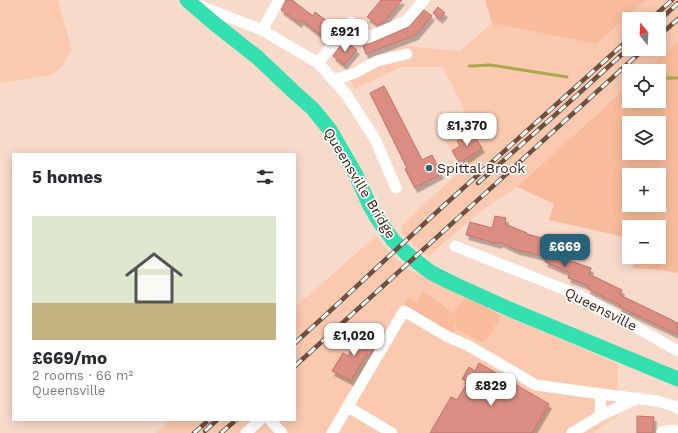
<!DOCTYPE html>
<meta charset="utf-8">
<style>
body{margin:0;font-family:"Work Sans",sans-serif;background:#f2f2f3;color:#2b2b33;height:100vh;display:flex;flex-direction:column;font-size:15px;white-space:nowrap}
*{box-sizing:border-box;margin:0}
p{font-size:13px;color:#7c7c81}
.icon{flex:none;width:22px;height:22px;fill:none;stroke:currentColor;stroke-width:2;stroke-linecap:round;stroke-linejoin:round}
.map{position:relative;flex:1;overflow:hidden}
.sheet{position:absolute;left:12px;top:153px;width:284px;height:268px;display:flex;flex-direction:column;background:#fff;border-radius:0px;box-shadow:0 2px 10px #0003}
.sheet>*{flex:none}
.needle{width:26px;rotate:342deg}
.tools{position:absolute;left:622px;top:12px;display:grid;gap:8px}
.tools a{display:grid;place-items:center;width:44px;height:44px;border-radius:0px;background:#fff;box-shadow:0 2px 10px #0003;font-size:20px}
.price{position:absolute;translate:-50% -34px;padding:0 9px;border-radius:8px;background:#fff;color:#222;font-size:13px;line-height:26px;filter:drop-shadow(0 1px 2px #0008)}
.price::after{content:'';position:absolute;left:50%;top:24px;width:12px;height:9px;margin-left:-6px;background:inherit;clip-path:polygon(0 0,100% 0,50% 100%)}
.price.on{background:#27617a;color:#fff}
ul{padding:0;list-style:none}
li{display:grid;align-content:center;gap:8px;height:212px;padding:0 20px}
li span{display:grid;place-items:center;height:124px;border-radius:0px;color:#555}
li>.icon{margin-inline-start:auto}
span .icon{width:72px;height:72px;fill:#fffc;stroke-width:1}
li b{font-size:17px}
h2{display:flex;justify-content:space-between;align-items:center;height:48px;padding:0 20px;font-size:17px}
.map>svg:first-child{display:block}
</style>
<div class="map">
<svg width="678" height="433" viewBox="0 0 678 433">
<defs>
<filter id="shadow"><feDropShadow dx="2.5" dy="4.5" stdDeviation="0" flood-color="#0004"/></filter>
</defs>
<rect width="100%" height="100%" fill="#f8dacb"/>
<path fill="#fac9b0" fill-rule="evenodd" d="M0 0H58L69 39 71 51 62 67 51 75 0 83Z
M646 0H678V42L645 71H629V85L517 187 482 210 429 256 426 255 401 233 402 226 419 208 463 169 445 142 473 127 443 67H401L355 89 344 70 406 46 460 51 492 23 596 44ZM629 19H659V49H629Z
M376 236 385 248 410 271 435 281 489 307 503 315 618 364V416L593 433H156L170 420H295V307Z"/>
<path fill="#f8bc9c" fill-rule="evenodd" d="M485 0H646L596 44 492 23Z
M678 42V273L661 270 632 268 636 257H659V227H629V238L549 220 554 204 517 187 629 85V101H659V71H645ZM629 123H659V153H629ZM629 175H659V205H629Z
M423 292 437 301 451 312 453 314 465 298 484 306 501 316 486 341 481 342 458 330 456 325 453 326 456 332H453L423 318 404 307 409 298H410L417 302Z"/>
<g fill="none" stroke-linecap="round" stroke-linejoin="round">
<path stroke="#aaaa4c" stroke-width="3" d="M469 66 491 65 567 77
M659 78H678"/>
</g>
<path fill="#dc8d81" stroke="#be7267" filter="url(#shadow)" d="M286 0H292L313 16 315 12 332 25 323 37 301 20 299 23 281 10Z
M381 0H402L383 23 378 25 367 17Z
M438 7 445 13 440 19 433 13Z
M424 10 432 16 416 35 366 54 363 46 372 43 409 27Z
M345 40 357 50 344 65 333 56Z
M384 86 422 160 432 155 441 174 415 188 405 169 407 168 370 93Z
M471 131 482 148 460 163 452 151 460 146 457 141Z
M495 216 506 218 505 224 527 233V234L542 238 540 246 569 258 568 260 591 268 589 274 622 290 620 295 674 321V322L678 323V335L619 307 620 305 588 289 589 286 568 278 570 273 545 262 547 257 517 250 500 242 499 244 466 235 470 222 492 228Z
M360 334 374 342 372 347 374 348 370 355 367 354 351 381 332 371 343 353 348 356 354 346 347 342 351 335 357 339Z
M479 363 549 404 532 433H430L451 397 457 400 463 390 468 382 462 379 469 367 475 371Z
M637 416 654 417 653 433H637Z"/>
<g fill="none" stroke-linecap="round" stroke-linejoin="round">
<path stroke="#fff" stroke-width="11" d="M195 4 262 30 318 63 346 94 375 139 396 188
M262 30 279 0
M318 63 351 22 369 37 406 21 424 0
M333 80 355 73 377 61 407 54
M455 246 581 296 678 351
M348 407 392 433
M600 416 601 394
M270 420 282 433
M662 432 674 430 677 433
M246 433 260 420
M332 433 404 311 448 337 469 346 536 385 601 394 657 401 674 406 678 409
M572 433 600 416 638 398"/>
<path stroke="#35e0b0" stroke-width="15" d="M187 0 215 24 257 57 294 92 313 109 330 130 356 175 370 206 379 221 393 240 406 253 425 268 432 273 454 284 509 309 678 379"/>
<defs>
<path id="rail" d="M651 19 672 0
M659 21 678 3
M659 36 678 19
M478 183 555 115 629 48
M295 343 330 311 440 209 629 39
M295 366 644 49
M205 431 217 420
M194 433 209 420
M221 433 236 420"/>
</defs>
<use href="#rail" stroke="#6c5040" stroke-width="4.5"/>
<use href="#rail" stroke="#fff" stroke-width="3" stroke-dasharray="9" stroke-linecap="butt"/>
</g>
<circle fill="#27617a" stroke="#fff" stroke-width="1.5" cx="429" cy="168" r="4"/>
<g text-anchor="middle" stroke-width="3.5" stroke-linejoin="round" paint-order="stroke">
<g font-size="14" fill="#371c0c" stroke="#fff" text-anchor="start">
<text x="437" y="173">Spittal Brook</text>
</g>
<g font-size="14" fill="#371c0c" stroke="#fff">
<text transform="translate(360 183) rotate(59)" y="5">Queensville Bridge</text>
<text transform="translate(601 309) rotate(27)" y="5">Queensville</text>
</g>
</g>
</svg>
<div class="tools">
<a><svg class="needle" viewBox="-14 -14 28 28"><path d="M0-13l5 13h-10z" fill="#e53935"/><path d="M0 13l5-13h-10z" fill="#7c7c81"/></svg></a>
<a><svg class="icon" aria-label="locate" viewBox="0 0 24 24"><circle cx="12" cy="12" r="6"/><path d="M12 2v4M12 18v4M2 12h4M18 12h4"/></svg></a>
<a><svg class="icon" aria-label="layers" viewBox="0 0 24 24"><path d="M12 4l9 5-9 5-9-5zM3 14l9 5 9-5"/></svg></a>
<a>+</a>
<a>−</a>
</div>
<b class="price" style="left:345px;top:53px">£921</b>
<b class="price" style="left:467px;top:147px">£1,370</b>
<b class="price on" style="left:565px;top:268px">£669</b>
<b class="price" style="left:354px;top:357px">£1,020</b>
<b class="price" style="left:491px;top:407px">£829</b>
<section class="sheet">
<h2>5 homes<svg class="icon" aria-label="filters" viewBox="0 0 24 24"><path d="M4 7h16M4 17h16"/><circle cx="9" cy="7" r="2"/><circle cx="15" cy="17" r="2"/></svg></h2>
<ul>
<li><span style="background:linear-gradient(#dfe7d0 70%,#c2b280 0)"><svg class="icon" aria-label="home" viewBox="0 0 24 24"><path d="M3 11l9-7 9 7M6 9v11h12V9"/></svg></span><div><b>£669/mo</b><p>2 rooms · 66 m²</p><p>Queensville</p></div></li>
</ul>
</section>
</div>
